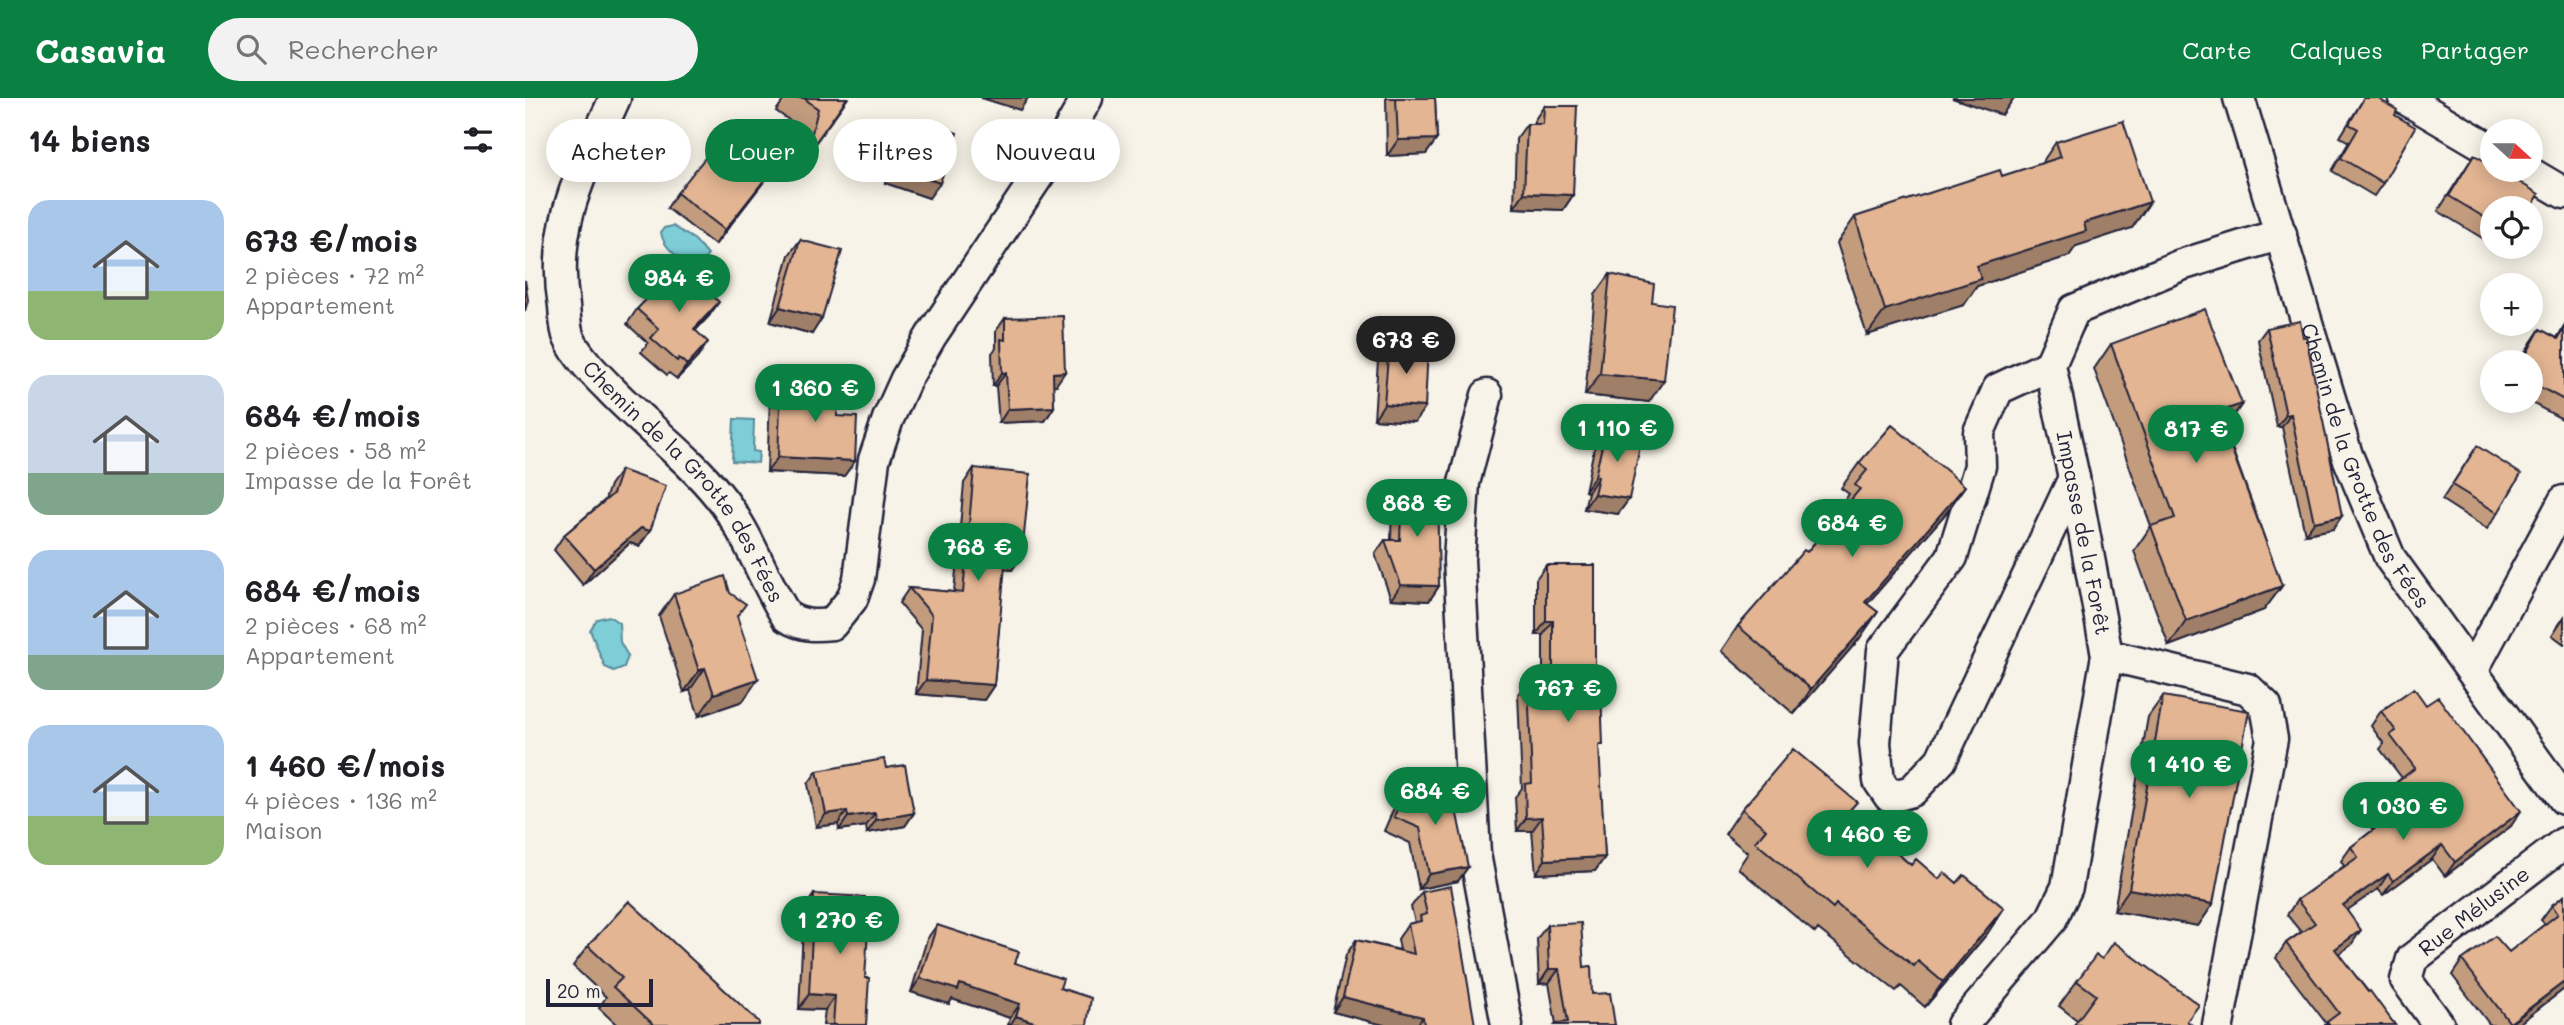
<!DOCTYPE html>
<html lang="fr">
<meta charset="utf-8">
<style>
body{margin:0;font-family:Mali,sans-serif;background:#f2f2f2;color:#202124;height:100vh;display:flex;flex-direction:column;font-size:26px;white-space:nowrap}
*{box-sizing:border-box;margin:0}
p{font-size:23px;color:#757577}
.icon{flex:none;width:38px;height:38px;fill:none;stroke:currentColor;stroke-width:2;stroke-linecap:round;stroke-linejoin:round}
.map{position:relative;flex:1;overflow:hidden}
.panel{display:flex;flex-direction:column;background:#fff;width:525px}
.panel>*{flex:none}
.guide{position:absolute;left:21px;top:21px;width:665px;height:63px;display:flex;gap:14px}
.needle{width:46px;rotate:111deg}
.tools{position:absolute;left:1955px;top:21px;display:grid;gap:14px}
.tools a{display:grid;place-items:center;width:63px;height:63px;border-radius:50%;background:#fff;box-shadow:0 4px 18px #0003;font-size:35px}
.scale{position:absolute;left:21px;bottom:18px;width:107px;box-sizing:border-box;padding-left:7px;border:4px solid #22223b;border-top:0;font-size:19px;line-height:24px;white-space:nowrap;color:#22223b;-webkit-text-stroke:5px #f7f3e8;paint-order:stroke}
.price{position:absolute;translate:-50% -60px;padding:0 16px;border-radius:24px;background:#0b8043;color:#fff;font-size:23px;line-height:46px;filter:drop-shadow(0 2px 4px #0008)}
.price::after{content:'';position:absolute;left:50%;top:42px;width:21px;height:16px;margin-left:-10px;background:inherit;clip-path:polygon(0 0,100% 0,50% 100%)}
.price.selected{background:#222;color:#fff}
ul{padding:0;list-style:none}
li{display:flex;align-items:center;gap:21px;height:175px;padding:0 28px}
li span{display:grid;place-items:center;flex:none;width:196px;height:140px;border-radius:21px;color:#555}
li>.icon{margin-inline-start:auto}
span .icon{width:84px;height:84px;fill:#fffc;stroke-width:1}
li b{font-size:30px}
h2{display:flex;justify-content:space-between;align-items:center;height:84px;padding:0 28px;font-size:30px}
.pill{padding:0 24px;border-radius:32px;background:#fff;box-shadow:0 4px 18px #0003;font-size:24px;line-height:63px}
.pill.selected{background:#0b8043;color:#fff}
header{display:flex;align-items:center;gap:42px;box-sizing:border-box;height:98px;padding:0 35px;background:#0b8043;color:#fff}
header strong{font-size:33px}
nav{display:flex;gap:38px;margin-inline-start:auto;font-size:24px}
.search{width:490px;height:63px;background:#f2f2f2;display:flex;align-items:center;gap:18px;box-sizing:border-box;padding:0 24px;border-radius:38px;color:#757577;font-size:26px}
main{display:flex;flex:1;min-height:0}
.map>svg:first-child{display:block}
</style>
<header>
<strong>Casavia</strong>
<div class="search"><svg class="icon" aria-label="search" viewBox="0 0 24 24"><circle cx="10" cy="10" r="6"/><path d="M15 15l6 6"/></svg>Rechercher</div>
<nav><a>Carte</a><a>Calques</a><a>Partager</a></nav>
</header>
<main>
<section class="panel">
<h2>14 biens<svg class="icon" aria-label="filters" viewBox="0 0 24 24"><path d="M4 7h16M4 17h16"/><circle cx="9" cy="7" r="2"/><circle cx="15" cy="17" r="2"/></svg></h2>
<ul>
<li><span style="background:linear-gradient(#a9c7e8 65%,#8fb573 0)"><svg class="icon" aria-label="home" viewBox="0 0 24 24"><path d="M3 11l9-7 9 7M6 9v11h12V9"/></svg></span><div><b>673 €/mois</b><p>2 pièces · 72 m²</p><p>Appartement</p></div></li>
<li><span style="background:linear-gradient(#c9d6e8 70%,#7fa58c 0)"><svg class="icon" aria-label="home" viewBox="0 0 24 24"><path d="M3 11l9-7 9 7M6 9v11h12V9"/></svg></span><div><b>684 €/mois</b><p>2 pièces · 58 m²</p><p>Impasse de la Forêt</p></div></li>
<li><span style="background:linear-gradient(#a9c7e8 75%,#7fa58c 0)"><svg class="icon" aria-label="home" viewBox="0 0 24 24"><path d="M3 11l9-7 9 7M6 9v11h12V9"/></svg></span><div><b>684 €/mois</b><p>2 pièces · 68 m²</p><p>Appartement</p></div></li>
<li><span style="background:linear-gradient(#a9c7e8 65%,#8fb573 0)"><svg class="icon" aria-label="home" viewBox="0 0 24 24"><path d="M3 11l9-7 9 7M6 9v11h12V9"/></svg></span><div><b>1 460 €/mois</b><p>4 pièces · 136 m²</p><p>Maison</p></div></li>
</ul>
</section>
<div class="map">
<svg width="2039" height="927" viewBox="0 0 2039 927">
<rect width="100%" height="100%" fill="#f7f3e8"/>
<filter id="ink" filterUnits="userSpaceOnUse"><feTurbulence type="fractalNoise" baseFrequency=".0143" numOctaves="2"/><feDisplacementMap in="SourceGraphic" scale="14" xChannelSelector="R" yChannelSelector="G"/><feConvolveMatrix kernelMatrix="1 2 1 2 8 2 1 2 1" color-interpolation-filters="sRGB"/></filter>
<g filter="url(#ink)">
<path fill="#7dced7" stroke="#598999" stroke-width="2" d="M148 128 170 142 183 157 173 169C157 162 138 152 136 134L139 130Z
M209 321 229 322 228 353 234 354 233 365 207 363Z
M84 518 94 525 95 544 103 558 99 569 89 573 80 569 65 532 72 521Z"/>
<g fill="none" stroke-linecap="round" stroke-linejoin="round">
<defs>
<g id="minor">
<path id="s1" d="M90 0C58 72 25 127 39 208 40 218 40 231 44 240 52 258 70 276 84 290 119 327 162 358 194 398 224 435 237 480 262 519 278 528 289 528 307 526L327 501 334 481 349 362 363 321 381 281 406 238 545 30 562 0"/>
<path id="s2" d="M1714 0 1822 357 1865 460 2039 701"/>
<path d="M1879 0 1967 52"/>
<path d="M2000 72 2039 95"/>
<path d="M1525 267 1473 291 1454 334 1455 368 1427 459 1358 552 1350 645 1354 683 1365 699 1387 693 1416 662 1549 380"/>
<path d="M962 297 939 385 934 462 950 756 982 927"/>
<path d="M1582 557 1723 591 1741 608 1747 641 1693 927"/>
<path d="M1947 573 2039 403"/>
<path d="M1437 927 1526 822 1542 789 1582 557 1549 380 1525 267 1549 212 1656 167 1756 136"/>
<path id="s3" d="M1914 927 1881 882 1887 861 2039 745"/>
</g>
</defs>
<use href="#minor" stroke="#22223b" stroke-width="35"/>
<use href="#minor" stroke="#f7f3e8" stroke-width="30"/>
</g>
<path fill="#c39c7e" stroke="#22223b" stroke-width="2" d="M260 0H323L270 73 268 72 278 32 251 13Z
M861 0H910L912 41 901 56 862 58Z
M1839 0H1852L1858 85 1849 98 1807 73 1824 44 1815 39Z
M1019 8 1048 97 1038 112 989 110 991 41 1002 26H1008L1009 23Z
M394 23 404 100 360 85 370 57 381 42H382L384 38Z
M1531 44 1625 104 1607 130 1551 148 1544 158 1452 188 1439 207 1342 237 1312 145 1330 119 1477 78 1516 66Z
M1949 57 1967 110V146L1913 113Z
M255 62 190 147 142 110 152 95Z
M275 142 287 236 245 224 264 157Z
M1972 149H1982L1979 153Z
M1085 176 1127 204 1124 304 1060 297 1070 197Z
M112 211 184 218 170 232 173 259 152 281 144 275 142 277 116 254 123 245 102 226Z
M480 220 531 287H528L529 309 520 323 474 325 471 288H468L467 255 471 250V233Z
M2039 228V322L2003 303H2006V264H1995L2005 246 2015 231 2032 240Z
M1742 230 1778 239 1808 431 1780 436 1757 329H1752L1733 242Z
M1586 246 1717 306 1700 331 1757 488 1739 512 1644 548 1609 453 1626 428 1569 271Z
M864 247 900 309 890 324 849 321 853 262Z
M256 284 312 318 330 363 319 378 242 374 245 300Z
M1081 331 1104 401 1093 416 1059 411 1063 394 1060 393 1070 346Z
M1952 348 1973 415 1962 431 1917 402Z
M1334 365 1422 414 1342 506 1335 540 1269 616 1196 553 1213 528 1282 454 1315 414 1313 412 1324 396 1316 390Z
M449 370 497 457 487 472 479 471 469 587 459 602 391 596 397 532 374 505 384 490 429 494 439 385Z
M96 372 125 433 114 448 105 445 58 487 29 452 39 437 80 402 85 387Z
M877 390 914 488 904 503 866 501 850 456 860 442H866L867 404Z
M1021 467 1070 592 1080 759 1070 773 1011 776 1007 733H992L990 699 997 690 993 596 1003 582 1018 581V537H1011V481Z
M149 496 212 518 218 603 174 618 165 592 159 594 134 518Z
M2039 519V546L2027 537Z
M1638 598 1688 806 1673 828 1589 813 1623 619Z
M1856 613 1986 728 1920 778 1907 761 1858 797 1853 791 1821 812 1826 847 1813 856 1870 927H1800L1801 925 1751 860 1761 845 1776 834 1762 817 1772 802 1819 768 1816 763 1826 749 1848 732 1837 718 1847 704 1877 680 1855 651 1859 646 1846 628Z
M361 670 389 715 380 728 342 735 341 728 314 732 313 726 291 729 283 686 292 673Z
M884 683 943 769 933 783 894 791 885 745 859 733 874 698Z
M1217 711 1324 715 1386 767 1414 781 1432 785 1479 810 1462 836 1400 909 1376 888 1371 893 1293 831 1290 835 1213 770 1223 755 1200 736Z
M897 794 950 927H859L808 914 821 857 831 842 875 852 873 841 883 826 890 824 886 809Z
M289 796 338 831 341 927H298L300 912 274 911 279 811Z
M2039 798V891L1992 927H1965L1927 877 1937 862 1984 854 2020 826 2016 822 2027 807Z
M412 827 490 865 535 890 562 927H483L485 920 427 901 424 906 386 894 402 841Z
M1022 827 1059 869 1067 896 1090 927H1030L1031 926 1024 885 1014 886 1012 841Z
M63 848 234 927H92L74 910 81 899 48 868Z
M1552 883 1662 924 1552 922 1534 908Z"/>
<path fill="#9f7f67" stroke="#22223b" stroke-width="2" d="M456 0H503L495 12Z
M1427 0H1489L1477 17Z
M912 41 901 56 862 58 873 42Z
M255 62 245 76 190 147 200 132Z
M371 70 415 85 404 100 360 85Z
M999 95 1048 97 1038 112 989 110Z
M1625 104 1607 130 1551 148 1544 158 1452 188 1439 207 1342 237 1360 212 1452 168 1559 125Z
M194 204 184 218 159 245 169 231Z
M255 209 297 220 287 236 245 224Z
M183 244 173 259 152 281 162 267Z
M540 274 531 287 518 288 528 275Z
M477 275H481L471 288H468Z
M1075 276 1139 282 1124 304 1060 297Z
M859 306 900 309 890 324 849 321Z
M1717 306 1699 331 1693 314Z
M529 309 520 323 474 325 483 311Z
M1766 316 1757 329H1752L1761 317Z
M253 359 330 363 319 378 242 374Z
M1070 378 1073 379 1063 394 1060 393Z
M1440 388 1422 414 1322 529 1340 504Z
M1069 396 1104 401 1093 416 1059 411Z
M1817 418 1808 431 1780 436 1789 424Z
M116 430 125 433 114 448 105 445 58 487 69 471Z
M481 456 497 457 487 472 470 470Z
M876 487 914 488 904 503 866 501Z
M1757 488 1739 512 1644 548 1661 523Z
M1353 514 1335 540 1269 616 1286 591Z
M1021 523H1028L1018 537H1011Z
M180 570 165 592 159 594 174 573Z
M233 581 218 603 174 618 189 596Z
M401 582 469 587 459 602 391 596Z
M322 713 313 726 291 729 301 716Z
M1996 713 1986 728 1920 778 1930 764Z
M350 715 341 728 314 732 323 719Z
M389 715 380 728 342 735 351 722Z
M1017 719 1007 733H992L1001 720Z
M1917 747 1907 761 1858 797 1868 783Z
M1080 759 1070 773 1011 776 1020 762Z
M943 769 933 783 894 791 904 776Z
M1863 776 1853 791 1808 822 1818 807Z
M1604 791 1688 806 1673 828 1589 813Z
M1479 810 1462 836 1400 909 1418 884Z
M1836 832 1826 847 1800 866 1810 851Z
M1024 871H1034L1024 885 1014 886Z
M395 880 435 886 495 906 485 920 427 901 424 906 386 894Z
M2039 884V891L1992 927H1984Z
M284 896 310 898 300 912 274 911Z
M818 899 898 919 892 927H859L808 914Z
M491 918 518 927H485Z"/>
<path fill="#e3b593" stroke="#22223b" stroke-width="2" d="M279 0H322L285 52 283 51 293 11Z
M871 0H910L912 41 873 42Z
M1839 0H1852L1872 12 1870 17 1890 29 1858 85 1816 60 1833 31 1824 26Z
M1019 8H1052L1048 97 999 95 1002 26H1018Z
M394 23 432 35 415 85 371 70 381 42 387 44Z
M1598 23 1625 104 1559 125 1561 133 1452 168 1456 181 1360 212 1330 119 1475 72 1477 78 1536 59 1531 44Z
M208 25 255 62 200 132 152 95Z
M1949 57 1967 67V72H1974L2014 96 2006 111 1967 110V124L1924 98Z
M275 142 317 153 297 220 255 209Z
M155 167 194 204 169 231 183 244 162 267 154 260 152 263 126 240 134 231 112 211Z
M1085 176 1129 186 1127 204 1147 207 1139 282 1075 276Z
M0 182 3 202 0 213Z
M1680 211 1717 306 1693 314 1757 488 1661 523 1626 428 1650 420 1586 246Z
M538 218 540 274 528 275 529 309 483 311 481 275H477L476 241 480 242V220Z
M1775 223 1778 239 1781 238 1817 418 1789 424 1766 316 1761 317 1742 230Z
M2015 231 2033 241 2039 231V302L2006 284V264H1997Z
M864 247 903 250 900 309 859 306Z
M256 284 314 288 312 318 332 319 330 363 253 359Z
M1367 327 1440 388 1340 504 1353 514 1286 591 1213 528 1279 452 1282 454 1335 391 1330 387 1342 372 1334 365Z
M1081 331 1117 339 1104 401 1069 396 1073 379 1070 378Z
M1952 348 1996 376 1973 415 1927 387Z
M449 370 505 376 497 457 481 456 469 587 401 582 407 517 384 490 438 495Z
M96 372 141 388 125 433 116 430 69 471 39 437 88 396Z
M877 390H912L914 488 876 487 860 442H875Z
M1021 467H1070V592H1076L1078 647H1074L1080 759 1020 762 1017 719 1001 720 1000 686 1007 685 1003 582 1028 581V523H1021Z
M200 478 205 495 221 506 212 518 233 581 189 596 180 570 174 573 149 496Z
M1889 590 1901 607 1913 599 1996 713 1930 764 1917 747 1868 783 1863 776 1818 807 1836 832 1810 851 1843 894 1845 893 1870 927H1804L1802 924 1814 915 1761 845 1790 825 1772 802 1833 759 1826 749 1861 722 1847 704 1890 670 1865 637 1871 633 1856 613Z
M1638 598 1724 613 1688 806 1604 791Z
M1268 651 1332 704 1323 714 1386 767 1391 761 1414 781 1419 774 1432 785 1439 777 1479 810 1418 884 1393 863 1389 868 1311 806 1308 810 1230 744 1241 731 1217 711Z
M359 661 361 670 380 667 389 715 351 722 350 715 323 719 322 713 301 716 292 673Z
M884 683 929 702 943 769 904 776 895 730 869 719Z
M926 788 950 927H899L898 919 818 899 831 842 889 856 883 826 896 823 895 818 902 816 897 794Z
M289 796 340 799 338 831 343 832 340 880H344L341 927H308L310 898 284 896Z
M2039 798V884L1985 925 1937 862 1970 838 1984 854 2033 816 2027 807Z
M104 803 234 924V927H129L88 889 97 880 63 848Z
M1056 825 1059 869 1066 868 1067 896 1085 895 1090 927H1032V925L1043 924 1034 871H1024L1022 827Z
M412 827 494 854 490 865 538 881 535 890 566 900 562 927H518L491 918 495 906 435 886 433 892 395 880Z
M1589 844 1674 907 1662 923 1667 927H1549L1571 897 1552 883 1571 857 1577 861Z"/>
</g>
<g text-anchor="middle" stroke-width="5" stroke-linejoin="round" paint-order="stroke">
<g font-size="21" fill="#22223b" stroke="#f7f3e8">
<text dy="7" stroke="none"><textPath href="#s2" startOffset="390">Chemin de la Grotte des Fées</textPath></text>
<text dy="7" stroke="none"><textPath href="#s1" startOffset="436">Chemin de la Grotte des Fées</textPath></text>
<text transform="translate(1558 435) rotate(79)" y="7">Impasse de la Forêt</text>
<text dy="7" stroke="none"><textPath href="#s3" startOffset="156">Rue Mélusine</textPath></text>
</g>
</g>
</svg>
<div class="tools">
<a><svg class="needle" viewBox="-14 -14 28 28"><path d="M0-13l5 13h-10z" fill="#e53935"/><path d="M0 13l5-13h-10z" fill="#757577"/></svg></a>
<a><svg class="icon" aria-label="locate" viewBox="0 0 24 24"><circle cx="12" cy="12" r="6"/><path d="M12 2v4M12 18v4M2 12h4M18 12h4"/></svg></a>
<a>+</a>
<a>−</a>
</div>
<div class="scale">20 m</div>
<b class="price" style="left:154px;top:216px">984 €</b>
<b class="price selected" style="left:881px;top:278px">673 €</b>
<b class="price" style="left:290px;top:326px">1 360 €</b>
<b class="price" style="left:1092px;top:366px">1 110 €</b>
<b class="price" style="left:1671px;top:367px">817 €</b>
<b class="price" style="left:892px;top:441px">868 €</b>
<b class="price" style="left:1327px;top:461px">684 €</b>
<b class="price" style="left:453px;top:485px">768 €</b>
<b class="price" style="left:1043px;top:626px">767 €</b>
<b class="price" style="left:1664px;top:702px">1 410 €</b>
<b class="price" style="left:910px;top:729px">684 €</b>
<b class="price" style="left:1878px;top:744px">1 030 €</b>
<b class="price" style="left:1342px;top:772px">1 460 €</b>
<b class="price" style="left:315px;top:858px">1 270 €</b>
<div class="guide">
<a class="pill">Acheter</a>
<a class="pill selected">Louer</a>
<a class="pill">Filtres</a>
<a class="pill">Nouveau</a>
</div>
</div>
</main>
